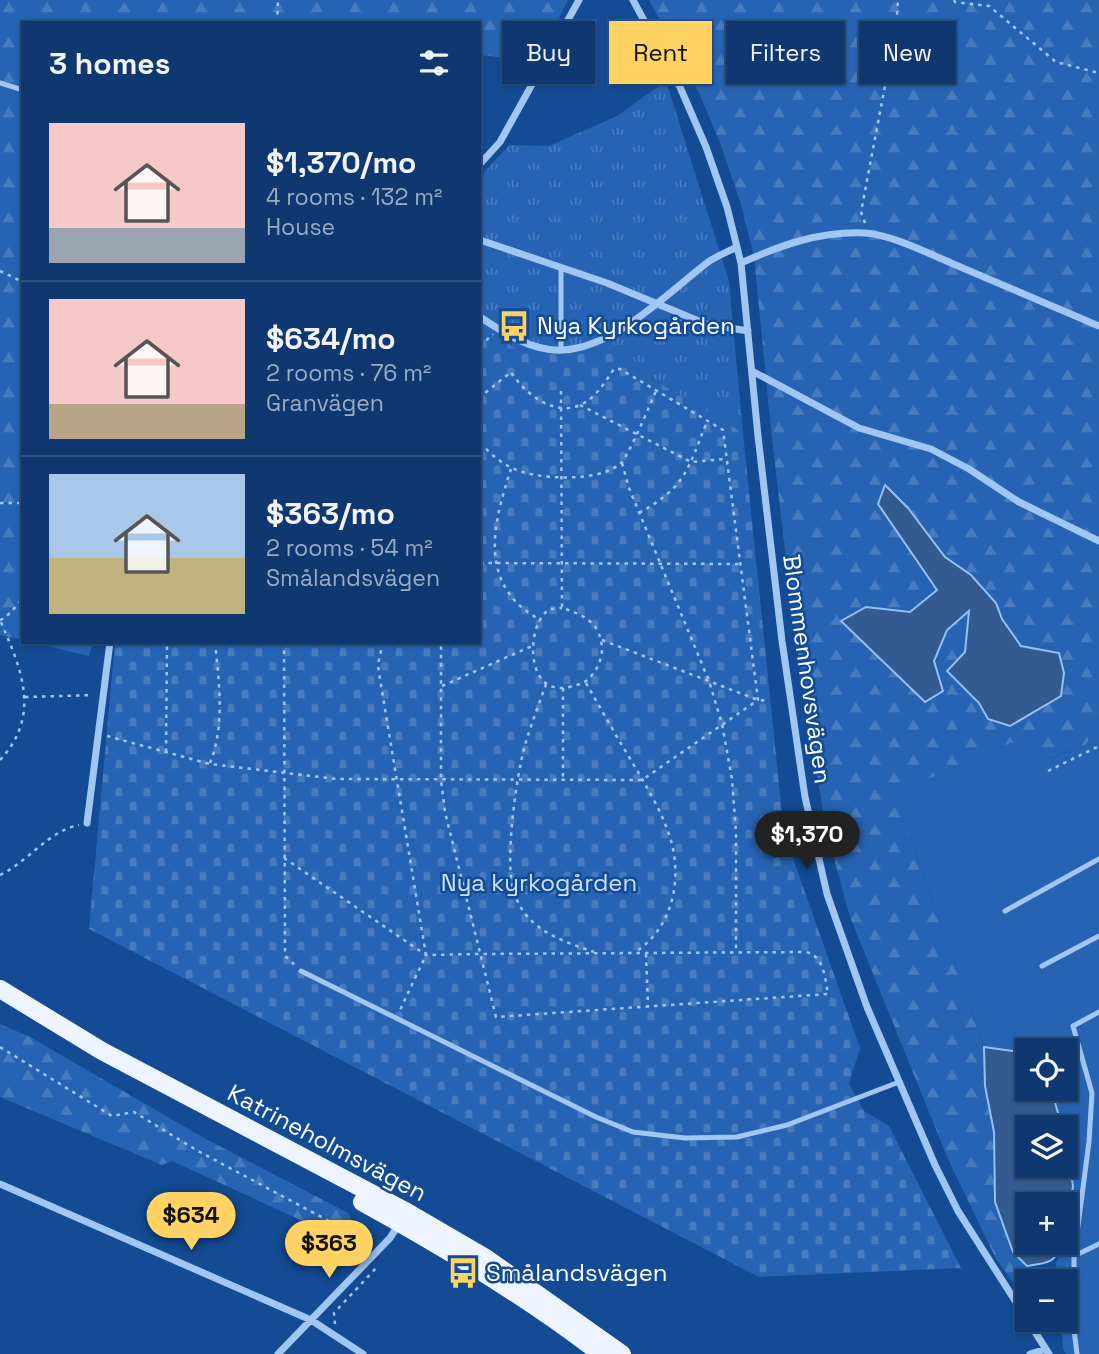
<!DOCTYPE html>
<meta charset="utf-8">
<style>
body{margin:0;font-family:"Space Grotesk",sans-serif;background:#173f74;color:#f1f3f6;height:100vh;display:flex;flex-direction:column;font-size:26px;white-space:nowrap}
*{box-sizing:border-box;margin:0}
p{font-size:23px;color:#9bacc3}
.icon{flex:none;width:38px;height:38px;fill:none;stroke:currentColor;stroke-width:2;stroke-linecap:round;stroke-linejoin:round}
.map{position:relative;flex:1;overflow:hidden}
.drawer{position:absolute;left:21px;top:21px;width:460px;height:623px;display:flex;flex-direction:column;background:#0e386f;border-radius:0px;box-shadow:0 2px 5px #0004,0 0 0 2px #2e5282}
.drawer>*{flex:none}
.hud{position:absolute;left:502px;top:21px;width:492px;height:63px;display:flex;gap:14px}
.fabs{position:absolute;left:1015px;top:1038px;display:grid;gap:14px}
.fabs a{display:grid;place-items:center;width:63px;height:63px;border-radius:0px;background:#0e386f;box-shadow:0 2px 5px #0004,0 0 0 2px #2e5282;font-size:35px}
.price{position:absolute;translate:-50% -60px;padding:0 16px;border-radius:24px;background:#ffd363;color:#111;font-size:23px;line-height:46px;filter:drop-shadow(0 2px 4px #0008)}
.price::after{content:'';position:absolute;left:50%;top:42px;width:21px;height:16px;margin-left:-10px;background:inherit;clip-path:polygon(0 0,100% 0,50% 100%)}
.price.current{background:#222;color:#fff}
ul{padding:0;list-style:none}
li{display:flex;align-items:center;gap:21px;height:175px;padding:0 28px}
li+li{border-top:2px solid #2e5282}
li span{display:grid;place-items:center;flex:none;width:196px;height:140px;border-radius:0px;color:#555}
li>.icon{margin-inline-start:auto}
span .icon{width:84px;height:84px;fill:#fffc;stroke-width:1}
li b{font-size:30px}
h2{display:flex;justify-content:space-between;align-items:center;height:84px;padding:0 28px;font-size:30px}
.chip{padding:0 24px;border-radius:0px;background:#0e386f;box-shadow:0 2px 5px #0004,0 0 0 2px #2e5282;font-size:24px;line-height:63px}
.chip.current{background:#ffd363;color:#111}
.map>svg:first-child{display:block}
</style>
<div class="map">
<svg width="1099" height="1354" viewBox="0 0 1099 1354">
<defs>
<pattern id="grass-tufts" width="24" height="20" patternUnits="userSpaceOnUse" patternTransform="scale(1.75)"><rect width="24" height="20" fill="#2664b3"/><path d="M3 7l-1-3M5 7V3M7 7l1-3M15 17l-1-3M17 17v-4M19 17l1-3" fill="none" stroke="#477bbe"/></pattern>
<pattern id="forest-firs" width="22" height="20" patternUnits="userSpaceOnUse" patternTransform="scale(1.75)"><rect width="22" height="20" fill="#2664b3"/><path d="M5 1l3.5 6h-7zM16 11l3.5 6h-7z" fill="#477bbe"/></pattern>
<pattern id="cemetery-stones" width="16" height="16" patternUnits="userSpaceOnUse" patternTransform="scale(1.75)"><rect width="16" height="16" fill="#2664b3"/><path d="M2 7V4a2 2 0 0 1 4 0v3zM10 15v-3a2 2 0 0 1 4 0v3z" fill="#477bbe"/></pattern>
</defs>
<rect width="100%" height="100%" fill="#134b94"/>
<path fill="url(#grass-tufts)" d="M666 81 729 281 743 433 611 354 516 349 480 325V177L509 145 549 146 617 116Z"/>
<path fill="url(#forest-firs)" d="M0 0H568L538 62 480 55V23H23V640L0 635Z
M649 0H1099V717L1087 744 1049 759 1011 743 895 794 984 1047 985 1086 994 1132 995 1202 1013 1252 1027 1266 1016 1286 996 1259 948 1159 850 917 826 830 795 636 771 430 754 257 740 201 720 143 700 95Z
M31 642H93L89 656Z
M0 1024 30 1037 204 1138 348 1213 354 1223 344 1240 172 1161 162 1165 0 1097Z"/>
<path fill="url(#cemetery-stones)" d="M480 325 516 349 611 354 743 433 784 833 860 1048 849 1084 864 1111 889 1126 961 1268 759 1277 89 929 115 642H480Z"/>
<path fill="#2664b3" d="M1099 717V1354H1066L1063 1349 1061 1320H1066V1281H1058L1056 1263 1067 1237 1073 1186 1066 1127H1062L1050 1089 1066 1088V1050H1027V1053L984 1047 895 794 1011 743 1050 759 1087 744Z"/>
<path fill="#335b91" stroke="#94c1f5" stroke-width="2" d="M885 485 908 508 945 557 971 575 996 603 1002 619 1021 646 1059 653 1064 673 1061 696 1010 726 988 719 979 703 947 671 965 652 969 611 947 630 934 661 943 691 925 702 841 621 866 607 910 612 937 590 878 504Z
M984 1047 1027 1053V1088L1050 1089 1052 1092 1062 1127H1027V1166H1066V1140V1142L1073 1186 1066 1240V1204H1027V1242L1065 1243C1053 1263 1050 1263 1027 1266L1013 1252 995 1202 994 1132 985 1086Z"/>
<g fill="none" stroke-linecap="round" stroke-linejoin="round">
<path stroke="#a2c6f2" stroke-width="2.5" stroke-dasharray="3.5 5" stroke-linecap="butt" d="M954 0 955 2 989 6 1056 62 1099 73
M277 23 278 0
M865 223 861 212 896 28 898 0
M0 271 23 282
M480 346 493 334
M561 391 562 608C585 615 602 624 602 651 601 660 598 668 592 675 585 684 580 684 569 687 523 698 526 619 551 609 552 609 561 608 562 608
M580 405 691 462 726 459
M480 443C489 452 498 461 510 467 534 480 597 483 620 464 628 458 650 404 656 391
M622 463 629 488 709 681 722 724 732 779 736 833V953
M511 469C497 513 480 566 518 604 524 610 533 615 540 621
M0 503H23
M639 513C687 486 687 470 707 422
M480 563 740 564
M0 620 5 618 23 599
M602 640 758 700 769 701
M284 642 285 956 296 966
M383 642 378 664 379 673 426 955 400 1010
M586 683C602 711 618 739 635 767 649 791 665 817 672 844 682 886 670 930 634 953
M546 684C539 704 531 725 525 745 516 778 505 857 513 889 516 899 521 910 528 917 545 936 571 944 594 952
M442 686 532 646
M563 688V778
M25 697 93 695
M107 736 210 764 337 779 642 780 758 700 723 430 620 369H614C605 382 596 398 580 405 554 417 524 393 511 372L480 397
M166 752 167 642
M0 760C42 715 21 668 0 620
M210 763C225 726 219 682 215 642
M1048 771 1099 746
M284 858 426 955 480 954 806 952C824 956 825 978 828 994L496 1017 445 812 441 780V642
M0 875C28 862 48 831 79 825
M646 954 648 1006
M0 1047 112 1116 134 1112 198 1151 342 1228 366 1248
M335 1324 334 1313 377 1267"/>
<path stroke="#a2c6f2" stroke-width="5" d="M0 83 23 90
M561 351V267
M1005 911 1099 859
M1042 966 1099 936
M301 971 596 1117 633 1132 685 1138 737 1137 787 1125 899 1082
M1074 1256 1099 1244
M1077 1354 1074 1330V1256L1089 1142 1092 1093 1073 1026 1099 1012"/>
<path stroke="#a2c6f2" stroke-width="7" d="M633 0 680 87 706 147 727 207 741 263 758 436 782 641 805 797 827 894 867 1007 935 1165 958 1211 1049 1354
M480 164 500 142 579 0
M480 240 607 283 706 324 748 331
M741 263C781 245 820 231 865 233 889 234 928 253 951 263 1000 284 1050 305 1099 326
M480 317C504 333 533 352 563 350 614 348 669 292 708 262 717 256 727 252 737 247
M752 371 859 428 931 449 969 469 1019 502 1099 541
M87 823 110 642
M0 1184 311 1320 363 1354
M278 1354 390 1238 399 1224
M1030 1354 1046 1349"/>
<path stroke="#edf4ff" stroke-width="18" d="M0 989 102 1051 407 1212 486 1258 622 1354
M362 1202C444 1247 527 1297 601 1354"/>
</g>
<defs>
<symbol id="bus-bare" viewBox="-9 -9 18 18"><path d="M-5-6H5V4H4V6H2V4H-2V6H-4V4H-5ZM-3.5-4V0h7V-4ZM-3.5 1.2v1.5H-2V1.2ZM2 1.2v1.5H3.5V1.2Z" fill="#ffd363" stroke="#134b94" stroke-width="2.5" paint-order="stroke"/></symbol>
</defs>
<g fill-rule="evenodd">
<use href="#bus-bare" x="492" y="304" width="44" height="44"/>
<use href="#bus-bare" x="441" y="1251" width="44" height="44"/>
</g>
<g text-anchor="middle" stroke-width="5" stroke-linejoin="round" paint-order="stroke">
<g font-size="24" fill="#fff" stroke="#134b94" text-anchor="start">
<text x="537" y="334">Nya Kyrkogården</text>
<text x="486" y="1281">Smålandsvägen</text>
</g>
<g font-size="24" fill="#fff" stroke="#134b94">
<text transform="translate(807 669) rotate(82)" y="8">Blommenhovsvägen</text>
<text transform="translate(327 1143) rotate(28)" y="8">Katrineholmsvägen</text>
</g>
<g font-size="24" fill="#cae0fd" stroke="#134b94">
<text x="539" y="891">Nya kyrkogården</text>
</g>
</g>
</svg>
<div class="fabs">
<a><svg class="icon" aria-label="locate" viewBox="0 0 24 24"><circle cx="12" cy="12" r="6"/><path d="M12 2v4M12 18v4M2 12h4M18 12h4"/></svg></a>
<a><svg class="icon" aria-label="layers" viewBox="0 0 24 24"><path d="M12 4l9 5-9 5-9-5zM3 14l9 5 9-5"/></svg></a>
<a>+</a>
<a>−</a>
</div>
<b class="price current" style="left:807px;top:871px">$1,370</b>
<b class="price" style="left:191px;top:1252px">$634</b>
<b class="price" style="left:329px;top:1280px">$363</b>
<div class="hud">
<a class="chip">Buy</a>
<a class="chip current">Rent</a>
<a class="chip">Filters</a>
<a class="chip">New</a>
</div>
<section class="drawer">
<h2>3 homes<svg class="icon" aria-label="filters" viewBox="0 0 24 24"><path d="M4 7h16M4 17h16"/><circle cx="9" cy="7" r="2"/><circle cx="15" cy="17" r="2"/></svg></h2>
<ul>
<li><span style="background:linear-gradient(#f6c9c9 75%,#9aa5b1 0)"><svg class="icon" aria-label="home" viewBox="0 0 24 24"><path d="M3 11l9-7 9 7M6 9v11h12V9"/></svg></span><div><b>$1,370/mo</b><p>4 rooms · 132 m²</p><p>House</p></div></li>
<li><span style="background:linear-gradient(#f6c9c9 75%,#b9a48a 0)"><svg class="icon" aria-label="home" viewBox="0 0 24 24"><path d="M3 11l9-7 9 7M6 9v11h12V9"/></svg></span><div><b>$634/mo</b><p>2 rooms · 76 m²</p><p>Granvägen</p></div></li>
<li><span style="background:linear-gradient(#a9c7e8 60%,#c2b280 0)"><svg class="icon" aria-label="home" viewBox="0 0 24 24"><path d="M3 11l9-7 9 7M6 9v11h12V9"/></svg></span><div><b>$363/mo</b><p>2 rooms · 54 m²</p><p>Smålandsvägen</p></div></li>
</ul>
</section>
</div>
